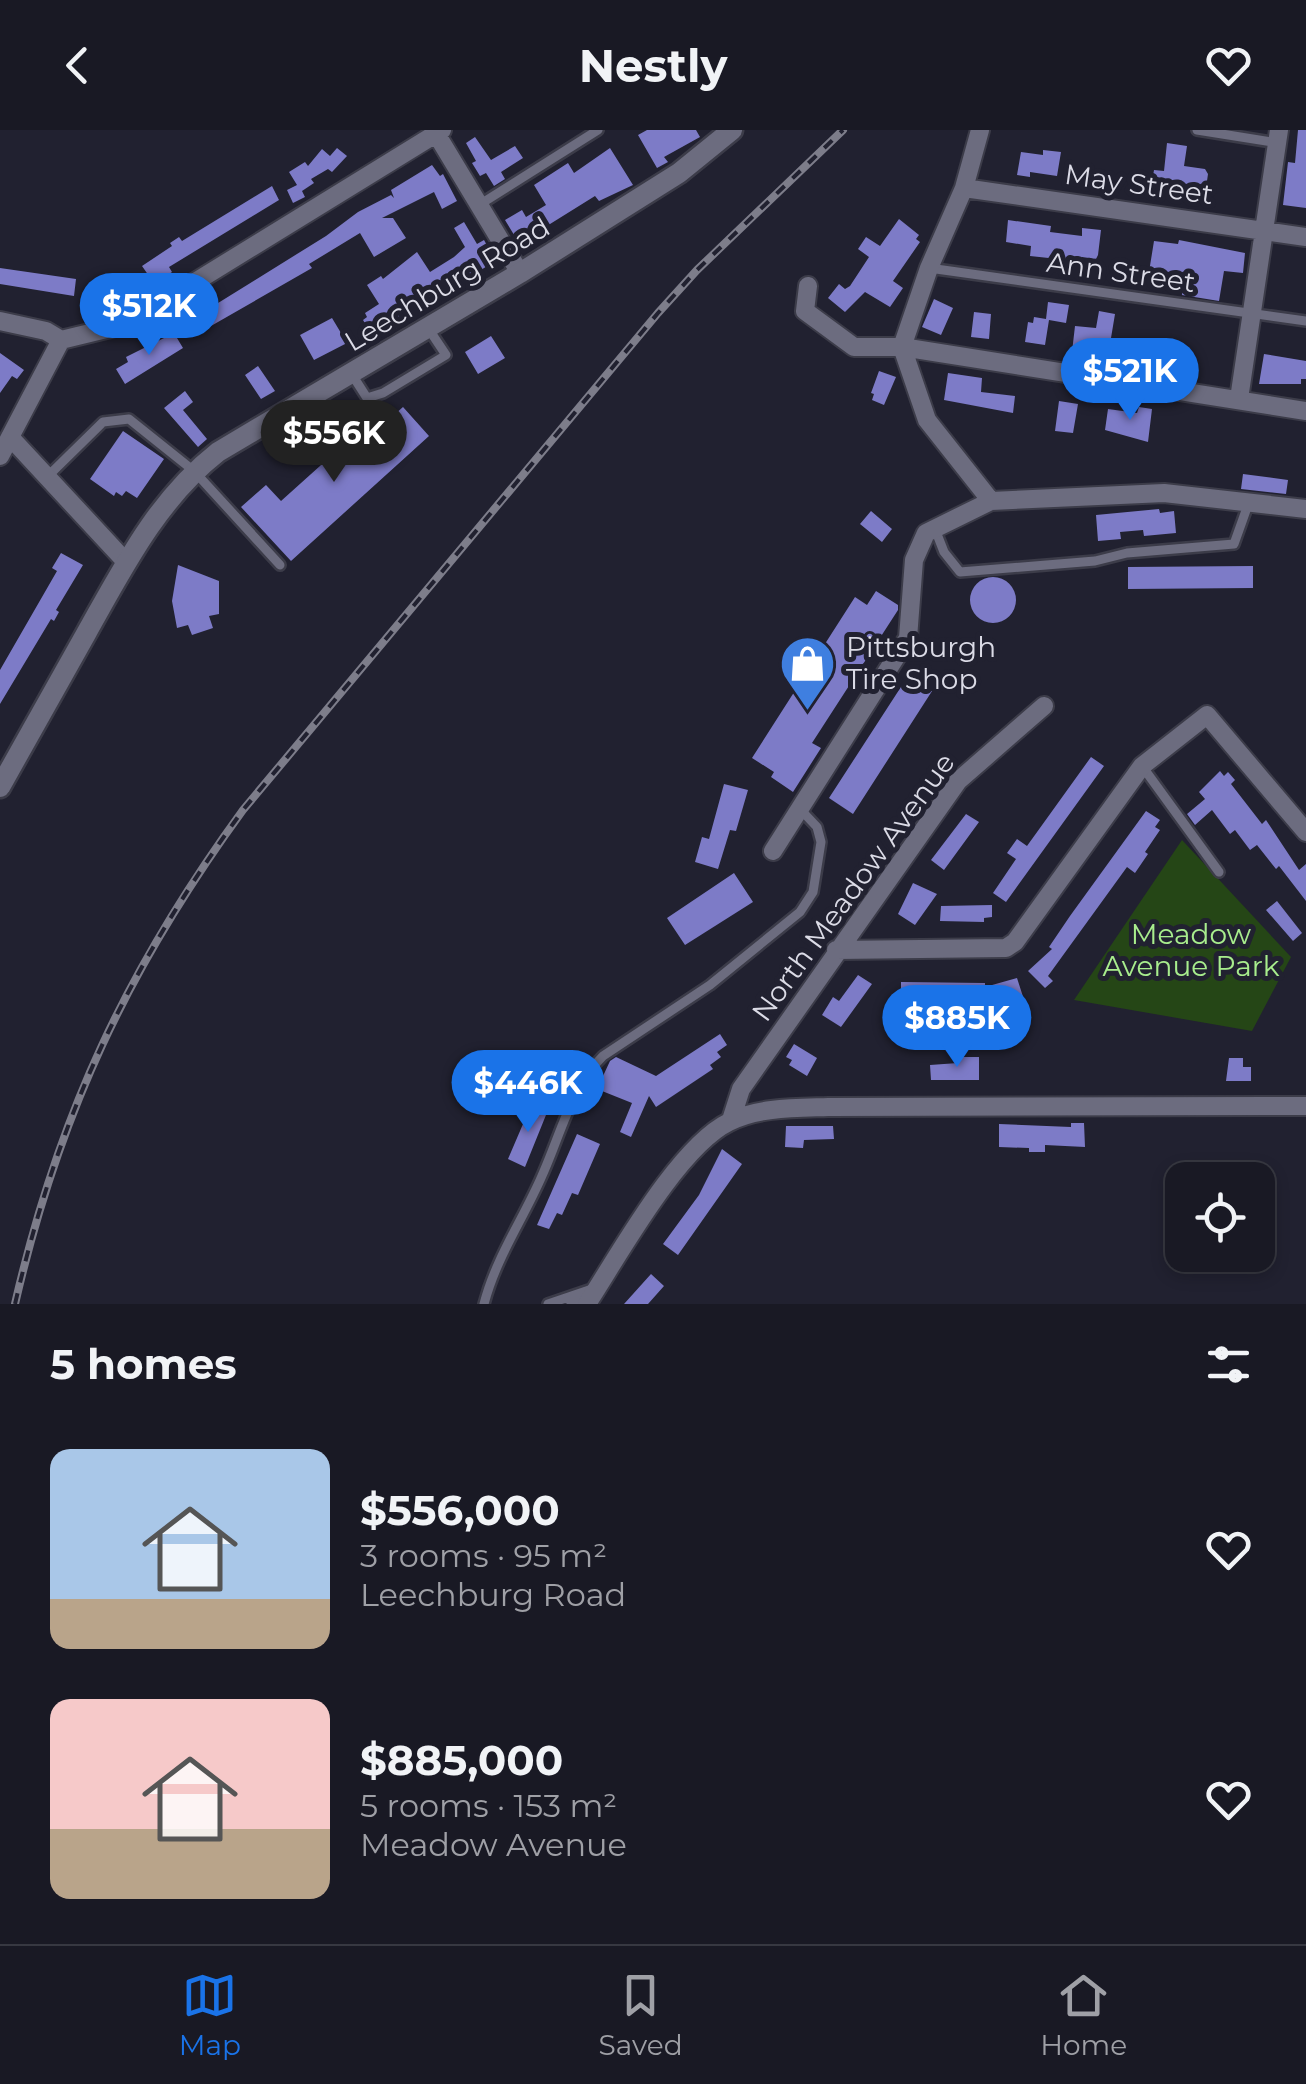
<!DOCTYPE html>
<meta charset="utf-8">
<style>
body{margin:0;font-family:Montserrat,sans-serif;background:#262631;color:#f1f3f6;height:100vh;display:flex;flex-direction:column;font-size:38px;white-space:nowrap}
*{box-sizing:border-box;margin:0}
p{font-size:32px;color:#9fa0a6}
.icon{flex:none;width:55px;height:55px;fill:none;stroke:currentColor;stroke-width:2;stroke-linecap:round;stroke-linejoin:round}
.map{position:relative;height:1174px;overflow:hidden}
.side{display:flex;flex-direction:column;background:#191924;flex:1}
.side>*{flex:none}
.buttons{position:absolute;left:1165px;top:1032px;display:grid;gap:20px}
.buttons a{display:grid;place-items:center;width:110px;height:110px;border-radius:20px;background:#191924;box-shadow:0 5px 15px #0003,0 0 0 2px #373841;font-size:50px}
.price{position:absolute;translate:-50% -85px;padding:0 22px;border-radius:35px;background:#1a73e8;color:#fff;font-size:32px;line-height:65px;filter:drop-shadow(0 2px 5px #0008)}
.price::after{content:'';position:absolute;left:50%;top:60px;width:30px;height:22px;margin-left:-15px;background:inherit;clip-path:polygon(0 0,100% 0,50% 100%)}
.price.selected{background:#222;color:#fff}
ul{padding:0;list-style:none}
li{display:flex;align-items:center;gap:30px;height:250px;padding:0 50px}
li span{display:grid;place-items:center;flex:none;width:280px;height:200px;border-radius:20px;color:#555}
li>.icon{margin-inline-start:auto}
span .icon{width:120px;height:120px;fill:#fffc;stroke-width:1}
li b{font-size:42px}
h2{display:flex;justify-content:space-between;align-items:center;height:120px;padding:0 50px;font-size:42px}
header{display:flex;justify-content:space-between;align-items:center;height:130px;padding:0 50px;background:#191924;font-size:45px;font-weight:700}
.tabs{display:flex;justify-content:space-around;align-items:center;height:140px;border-top:2px solid #373841;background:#191924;font-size:28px;color:#9fa0a6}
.tabs a{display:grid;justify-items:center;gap:5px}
.tabs .selected{color:#1a73e8}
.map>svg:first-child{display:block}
</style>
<header><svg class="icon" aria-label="back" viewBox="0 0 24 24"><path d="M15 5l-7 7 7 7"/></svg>Nestly<svg class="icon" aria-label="heart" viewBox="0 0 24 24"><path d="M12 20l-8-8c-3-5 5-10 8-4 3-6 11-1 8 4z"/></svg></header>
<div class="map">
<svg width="1306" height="1174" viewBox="0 0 1306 1174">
<rect width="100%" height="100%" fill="#212130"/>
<path fill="#254616" d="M1182 710 1291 827 1252 901 1074 870Z"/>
<path fill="#7d7bc7" d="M647 0H696L700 7 664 27 668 32 657 38 638 5Z
M1298 0H1306V78L1283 75 1288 32 1295 33Z
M475 7 491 30 515 16 523 28 501 42 505 49 494 56 486 43 480 46 472 33 476 31 466 13Z
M1167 13 1187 16 1184 36 1205 39 1208 44 1204 72 1187 70 1188 63 1151 58 1154 40 1164 41Z
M337 18 347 26 332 42 328 39 311 49 314 53 302 61 305 67 293 73 287 60 297 55 289 42 305 32 308 36 322 19 330 26Z
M610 18 633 55 599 71 595 66 534 104 536 108 524 115 519 113 505 90 522 80 526 87 546 75 534 55 568 33 574 43Z
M1043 20 1061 22 1057 46 1030 42V47L1017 45 1021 22 1043 25Z
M432 35 440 46 443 44 457 71 442 79 434 62 382 88H393L406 108 374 127 360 103 309 134 312 138 197 204 189 191 326 106 358 82 391 65 394 68 391 60Z
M272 56 279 70 169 137 172 142 162 149 159 143 151 149 142 136 172 116 170 113 179 107 182 111Z
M899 89 919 105 916 109 920 112 893 151 903 158 890 177 865 162 845 182 828 168 839 154 845 159 850 156 869 127 858 119 866 107 880 116Z
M1008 90 1051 96 1050 102 1082 106V98L1101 100 1098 125 1096 129 1082 127 1080 145 1056 142 1058 129 1030 126 1031 116 1006 112Z
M464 92 477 114 484 110 494 128 492 133 449 160 447 156 398 185 404 194 375 210 363 190 367 187 365 183 379 174 367 155 381 146 383 149 417 122 430 142 454 127 465 117 454 98Z
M1179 110 1245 123 1243 143 1224 141 1219 171 1182 165 1184 146 1149 142 1154 111 1178 114Z
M0 138 76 149 74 166 0 154Z
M934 169 953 178 941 205 922 197Z
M1048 172 1069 175 1066 193 1049 190 1045 215 1025 212 1028 192 1033 193 1034 187 1046 189Z
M1099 181 1115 184 1111 208 1147 212 1145 232 1072 222 1075 196 1096 198Z
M974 182 991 184 989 209 971 207Z
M332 188 347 213 314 230 300 205Z
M174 203 183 218 125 254 116 239 128 232 126 227Z
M491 206 505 228 478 244 465 222Z
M0 223 24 240 17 249 12 246 0 263Z
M1264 224 1306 231V249H1301V254H1259Z
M258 236 275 261 261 269 245 245Z
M879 241 896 247 884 275 872 270 874 264 871 263Z
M948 243 982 248 981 262 1015 266 1013 283 944 270Z
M185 261 193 272 183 280 207 309 198 317 164 278Z
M1059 271 1078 274 1073 303 1055 301Z
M403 277 429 306 291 431 241 377 266 355 281 371 360 300 368 308Z
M1139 277 1152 279 1148 312 1105 300 1108 279 1137 283Z
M123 301 164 329 137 368 126 361 122 366 116 362 114 366 90 349Z
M1243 344 1288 350 1286 364 1241 359Z
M1159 379 1160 383 1174 381 1176 403 1144 406 1143 400 1120 402 1121 409 1098 411 1096 385Z
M871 381 892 399 882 412 860 394Z
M61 423 83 435 56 480 59 482 54 491 51 489 0 574V540L57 441 52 438Z
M178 435 219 451V484L209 486 213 498 192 505 188 495 177 498 172 471Z
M1253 436V458L1128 459V437Z
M970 470a23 23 0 1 1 46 0a23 23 0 1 1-46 0Z
M876 461 898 475V480L812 613 821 618 793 662 771 647 774 642 752 628 855 467 867 475Z
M910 543 934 558 853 684 829 668Z
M1091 627 1104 636 1006 772 993 763 1016 729 1007 723 1017 709 1027 716Z
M1220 641 1224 646 1228 642 1235 650 1231 654 1262 694 1266 690 1299 740 1306 734V771L1279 736 1276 739 1257 715 1250 720 1235 700 1230 704 1212 680 1195 695 1187 684 1205 669 1199 662Z
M724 654 748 660 736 701 730 700 718 739 695 732 702 707 709 709Z
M1146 681 1160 690 1155 697 1160 700 1145 722 1148 724 1135 743 1127 737 1048 846 1053 851 1045 858 1028 841 1052 819 1049 817 1070 786Z
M966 684 979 692 944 740 931 730Z
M734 743 753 772 685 815 667 788Z
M913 753 937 764 915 795 898 784Z
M1277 771 1302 803 1293 811 1266 780Z
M992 775V787L984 788V792L940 791 941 776Z
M858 845 872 854 841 897 822 885 833 867 839 871Z
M1017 848 1026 876 1002 883 998 869 944 870V875H927L926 864 901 865V852L985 853V857Z
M720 904 727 915 717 922 721 927 710 935 713 939 656 977 649 966 631 1007 620 1002 632 973 597 959 610 931 616 927 656 946Z
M794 914 817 928 807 946 789 935 792 930 786 927Z
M958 927H979V950H931L930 935 958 933Z
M1229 928H1243V937H1251V951H1226Z
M532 973 548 980 525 1037 508 1029Z
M1071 993H1084L1085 1017 1045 1015V1022H1029V1018L999 1017V994L1071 997Z
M786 996H833L834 1009 804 1010 803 1018 785 1017Z
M577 1004 600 1014 578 1065 572 1063 562 1085 557 1083 549 1099 537 1095Z
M722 1019 742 1034 678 1125 663 1114 699 1065Z
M651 1144 664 1156 648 1174H624Z"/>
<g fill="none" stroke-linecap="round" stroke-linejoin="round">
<defs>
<path id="service" d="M1197 0 1278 13
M479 75 598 0
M929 138 1306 191
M351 243 367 268 383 263 446 225 428 198
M47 347 103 292 129 289 194 341 280 435
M935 399 944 422 960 442 1095 431 1127 423 1234 414 1249 372
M1142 636 1219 742
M484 1174C496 1128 522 1091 541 1048 560 1007 571 957 603 926L710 855 800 782 813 762 821 712 817 697 800 679
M548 1174 595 1158
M571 1174 587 1164"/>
<path id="minor" d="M434 0 520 143
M980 0 964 58 929 138 902 217 927 290 991 371 1164 363 1306 379
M964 58 1306 107
M808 156 805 181 854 217H902L1306 281
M0 191 46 201 61 210
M1239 269 1279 0
M11 308 126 432
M0 326 61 210 127 194 442 0
M773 721 908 508 914 430 926 403 991 371
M836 820 1006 818 1015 812 1142 636 1207 585 1306 702
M731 990 741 959 958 651 1044 576
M587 1174C619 1125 678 1017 729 992 758 977 797 978 828 977L1306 976"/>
<path id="tertiary" d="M0 657C29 605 58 553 87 502 124 436 158 369 218 322L520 143 679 43 732 0"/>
</defs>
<use href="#service" stroke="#3c3c49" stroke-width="14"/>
<use href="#minor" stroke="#3c3c49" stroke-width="22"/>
<use href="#tertiary" stroke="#3c3c49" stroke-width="25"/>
<use href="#service" stroke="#6c6c7f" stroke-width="9"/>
<use href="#minor" stroke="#6c6c7f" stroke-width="18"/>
<use href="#tertiary" stroke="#6c6c7f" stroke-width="20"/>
<defs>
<path id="rail" d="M15 1174C59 983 128 838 243 680L658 183 697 140 843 0"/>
</defs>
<use href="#rail" stroke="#7d7d8a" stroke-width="8"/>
<use href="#rail" stroke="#212130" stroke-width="4" stroke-dasharray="11" stroke-linecap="butt"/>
</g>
<defs>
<symbol id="shop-pin" viewBox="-11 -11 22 30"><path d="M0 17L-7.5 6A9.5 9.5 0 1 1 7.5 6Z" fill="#3f7fe0" stroke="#212130"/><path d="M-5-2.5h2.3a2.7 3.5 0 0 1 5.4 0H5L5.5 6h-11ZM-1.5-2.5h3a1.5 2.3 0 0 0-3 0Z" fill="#fff"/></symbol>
</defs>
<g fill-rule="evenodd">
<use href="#shop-pin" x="776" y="502" width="63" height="86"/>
</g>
<g text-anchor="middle" stroke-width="10" stroke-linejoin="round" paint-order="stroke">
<g font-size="28" fill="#dbdbe6" stroke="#212130">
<text transform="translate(1139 54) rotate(8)" y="10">May Street</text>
<text transform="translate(1121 142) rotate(8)" y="10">Ann Street</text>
<text transform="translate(447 154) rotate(-31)" y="10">Leechburg Road</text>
<text transform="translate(853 757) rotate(-54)" y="10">North Meadow Avenue</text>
</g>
<g font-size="28" fill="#dbdbe6" stroke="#212130" text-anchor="start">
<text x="846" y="527">Pittsburgh<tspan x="846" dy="32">Tire Shop</tspan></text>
</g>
<g font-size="28" fill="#a8ed8d" stroke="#212130">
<text x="1191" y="814">Meadow<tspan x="1191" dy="32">Avenue Park</tspan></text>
</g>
</g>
</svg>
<div class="buttons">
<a><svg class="icon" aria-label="locate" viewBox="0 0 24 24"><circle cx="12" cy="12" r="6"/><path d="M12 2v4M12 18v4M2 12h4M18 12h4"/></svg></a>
</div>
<b class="price" style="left:149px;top:228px">$512K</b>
<b class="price" style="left:1130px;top:293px">$521K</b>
<b class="price selected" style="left:334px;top:355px">$556K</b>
<b class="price" style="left:957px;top:940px">$885K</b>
<b class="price" style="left:528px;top:1005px">$446K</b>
</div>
<section class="side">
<h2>5 homes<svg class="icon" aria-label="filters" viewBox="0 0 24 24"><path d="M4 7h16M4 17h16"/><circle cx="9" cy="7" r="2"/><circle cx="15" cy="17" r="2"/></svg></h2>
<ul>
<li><span style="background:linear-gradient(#a9c7e8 75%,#b9a48a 0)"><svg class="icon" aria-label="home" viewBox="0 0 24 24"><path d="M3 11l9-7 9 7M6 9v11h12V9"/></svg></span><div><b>$556,000</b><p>3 rooms · 95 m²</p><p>Leechburg Road</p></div><svg class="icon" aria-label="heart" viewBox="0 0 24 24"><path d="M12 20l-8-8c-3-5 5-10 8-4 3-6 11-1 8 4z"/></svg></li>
<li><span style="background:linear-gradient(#f6c9c9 65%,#b9a48a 0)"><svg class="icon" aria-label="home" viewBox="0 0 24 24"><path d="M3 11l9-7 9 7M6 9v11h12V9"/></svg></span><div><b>$885,000</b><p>5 rooms · 153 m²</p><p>Meadow Avenue</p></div><svg class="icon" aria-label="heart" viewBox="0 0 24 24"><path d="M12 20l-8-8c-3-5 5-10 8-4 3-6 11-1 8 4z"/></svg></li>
</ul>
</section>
<nav class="tabs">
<a class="selected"><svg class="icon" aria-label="map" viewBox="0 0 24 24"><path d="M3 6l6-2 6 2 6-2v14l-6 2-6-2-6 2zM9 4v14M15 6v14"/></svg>Map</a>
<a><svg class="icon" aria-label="saved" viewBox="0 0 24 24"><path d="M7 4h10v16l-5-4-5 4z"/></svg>Saved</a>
<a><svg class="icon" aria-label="home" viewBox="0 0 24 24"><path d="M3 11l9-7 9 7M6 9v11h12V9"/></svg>Home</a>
</nav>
